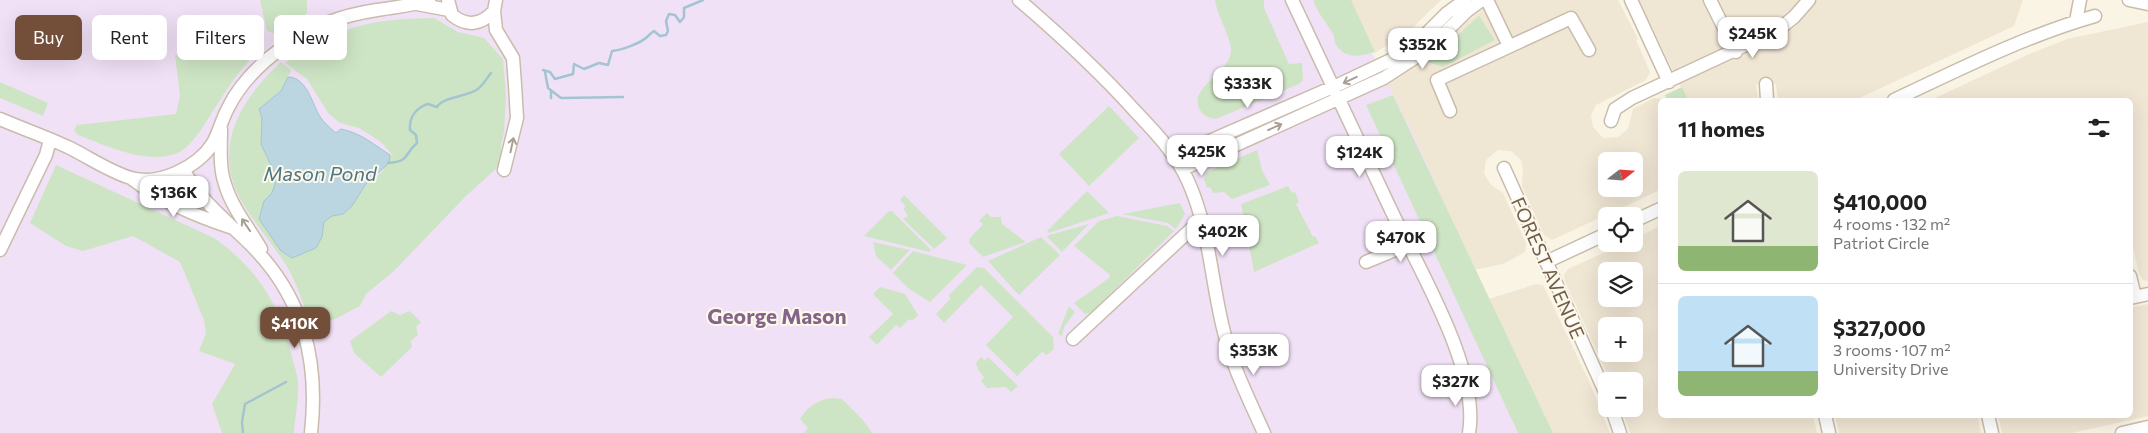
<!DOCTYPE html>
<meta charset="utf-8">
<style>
body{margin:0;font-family:Commissioner,sans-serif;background:#f6f6f6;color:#222;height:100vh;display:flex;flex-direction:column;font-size:19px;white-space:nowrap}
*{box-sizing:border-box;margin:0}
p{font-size:16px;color:#767676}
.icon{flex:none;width:28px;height:28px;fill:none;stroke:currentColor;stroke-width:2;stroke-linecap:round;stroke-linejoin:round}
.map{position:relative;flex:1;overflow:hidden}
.side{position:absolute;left:1658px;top:98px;width:475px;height:320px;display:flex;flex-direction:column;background:#fff;border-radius:8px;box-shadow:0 5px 20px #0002}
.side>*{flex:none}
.guide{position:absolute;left:15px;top:15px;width:475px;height:45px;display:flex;gap:10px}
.needle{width:32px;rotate:73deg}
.tools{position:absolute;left:1598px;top:152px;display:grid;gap:10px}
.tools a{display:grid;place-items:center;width:45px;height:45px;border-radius:8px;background:#fff;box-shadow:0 5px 20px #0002;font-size:25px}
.price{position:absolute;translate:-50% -42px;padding:0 11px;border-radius:10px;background:#fff;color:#222;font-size:16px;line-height:32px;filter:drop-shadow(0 1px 2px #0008)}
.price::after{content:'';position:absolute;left:50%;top:30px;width:15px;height:11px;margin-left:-8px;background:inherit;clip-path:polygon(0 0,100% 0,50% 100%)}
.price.selected{background:#734e39;color:#fff}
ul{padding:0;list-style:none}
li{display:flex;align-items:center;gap:15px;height:125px;padding:0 20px}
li+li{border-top:1px solid #e0e0e0}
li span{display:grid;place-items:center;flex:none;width:140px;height:100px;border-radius:8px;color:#555}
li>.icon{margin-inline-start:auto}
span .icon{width:60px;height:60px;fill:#fffc;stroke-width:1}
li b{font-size:21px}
h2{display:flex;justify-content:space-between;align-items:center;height:60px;padding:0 20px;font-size:21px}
.pill{padding:0 18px;border-radius:8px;background:#fff;box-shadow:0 5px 20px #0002;font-size:18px;line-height:45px}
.pill.selected{background:#734e39;color:#fff}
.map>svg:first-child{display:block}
</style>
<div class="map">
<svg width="2148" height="433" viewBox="0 0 2148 433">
<rect width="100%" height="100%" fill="#f9f4e4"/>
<path fill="#f0e6d4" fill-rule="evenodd" d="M1349 0H1441L1409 31 1375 53Z
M1495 0H1618L1638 39 1636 40 1650 72 1646 80 1596 105 1591 116 1593 127 1603 138 1618 137 1628 129 1633 109 1654 98 1662 99 1660 100V190L1552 240 1544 235 1522 186 1523 170 1521 160 1511 151 1498 150 1486 160 1484 173 1490 184 1503 193 1526 243 1525 252 1503 264 1473 270 1388 85 1423 62 1467 22ZM1606 161H1634V189H1606Z
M1639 0H2023L2014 26 1855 100H1778L1776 84H1756L1758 100H1687Z
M2148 22V281L2143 280 2139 274 2130 232V100H1931L2027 55 2067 39Z
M1660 226V415H1813L1817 433H1630L1622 409H1634V381H1610L1565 281 1564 275 1568 269 1623 244H1634V239ZM1634 271V299H1606V271ZM1634 326V354H1606V326Z
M1536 284 1543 285 1588 379 1610 433H1547L1486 300Z
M2148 304V416L2072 433H2002L1998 415H2130V308Z
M1835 415H1977L1981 433H1839Z"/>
<path fill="#f1e1f6" d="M0 0H1345L1418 143 1543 433H0Z"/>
<path fill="#cee5c5" d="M260 0H307V13L276 34 267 31Z
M1215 0H1264V8L1289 64 1302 63 1303 80 1299 84 1216 119C1210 118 1204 117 1200 110 1187 87 1230 74 1231 51 1232 40 1217 15 1215 0Z
M1313 0H1351L1375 52C1361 56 1346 60 1336 45 1334 42 1335 37 1333 34 1325 21 1319 15 1313 0Z
M1479 16 1495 40 1443 67 1428 62Z
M434 18 458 32 484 38 503 59 506 96 504 132 501 145V156L497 168 466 196 395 270 366 294 360 306 333 320 311 324C303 305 297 282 286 265 272 243 255 224 242 202 211 148 240 100 281 62L291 70 281 91 260 109 262 118 261 144 276 176 275 184 272 193 264 201 259 219 322 237 324 222 332 216 343 214 352 206 367 184 383 171 390 155 393 156 381 142 359 128 340 123 328 113 307 79 285 63C340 26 368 19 434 18Z
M243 48 249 61C234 77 223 96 211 114 203 127 190 149 175 154 144 164 107 146 78 135L74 130 77 125 176 114 180 96 175 55Z
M0 82 48 103 43 116 0 98Z
M1682 87 1688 100H1667L1665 95Z
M1393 95 1553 433H1518L1366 105Z
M1109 106 1139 138 1089 186 1059 154Z
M1257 150 1262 170 1270 185 1232 199 1224 192 1213 193 1210 187 1207 188 1204 180 1207 172Z
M56 165 214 238C257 268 281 306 292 357 294 365 298 375 298 383 299 399 295 417 294 433H222L212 404 235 364 199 351 206 333 204 320 180 262 133 236 83 251 66 246 30 223Z
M1288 186 1292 193 1295 192 1299 202 1296 204 1313 237 1315 236 1319 243 1254 272 1241 204Z
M1087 191 1109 213 1049 233 1047 231Z
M904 195 947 238 934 249 903 219 908 216 904 210 905 205 900 200Z
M1180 203 1185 214 1176 229 1168 223 1122 214Z
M889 211H892L931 250 930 252 864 236Z
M987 213 991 217H1001L1002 224 1026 242 983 257 969 243 970 238 983 224 979 221Z
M1117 216 1167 226 1174 231 1091 313 1085 314 1074 303 1109 278 1110 275 1074 246 1099 221Z
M1089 224 1062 252 1047 237 1049 235Z
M1041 237 1060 255 1019 295 988 261Z
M873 242 910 250 891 270 876 256Z
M913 251 967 265 930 302 909 289 893 273Z
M977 267 984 268 1053 337 1054 349 1047 355 1042 352 1017 376 986 345 1013 317 981 285 944 323 936 314 950 299 949 295Z
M880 287 905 294 918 315 912 321 909 319 900 328 896 325 877 345 869 337 893 314 873 294Z
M1069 306 1075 312 1064 327 1062 336 1058 334Z
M391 311 400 315 410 311 421 322 416 327 418 335 411 341 412 347 381 377 354 353 350 341Z
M981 357 985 361 988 357 1018 386 1011 392 1006 387 987 388 981 381 984 377 978 370 976 363Z
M830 398 842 399 863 420 872 433H804L808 428 800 419C807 407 817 401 830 398Z"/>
<path fill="#bbd6e0" stroke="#a3c4d1" d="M288 77C306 77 312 102 319 115 323 122 330 128 336 133L341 129C361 133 373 144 390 155L389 163 366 184 352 206 343 214 332 216 324 222 322 237 316 248 292 258 281 251 259 219 264 201 272 193 275 184 276 176 261 144 262 118 259 109 281 91Z"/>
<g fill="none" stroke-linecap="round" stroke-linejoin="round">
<path stroke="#a3c4d1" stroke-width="2.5" d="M543 70 550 72 555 79 573 74 574 64 584 69 599 63 608 65 612 51C622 50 641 43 647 37 649 35 651 33 654 31L660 36 666 35 668 31 666 21 669 14 675 15 680 22 684 17V8L703 0
M545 72 548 88 561 98 623 97
M551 98V90
M388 163C411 161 403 155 417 143L416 135 410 130C409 117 416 108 428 104L437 107C443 97 466 97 478 89 483 85 487 78 491 73
M243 433 242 422 245 404 286 382"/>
<defs>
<path id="minor" d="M448 0 452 15C467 27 481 25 494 11L496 0
M1019 0C1060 35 1099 71 1136 112 1156 133 1176 154 1188 181 1209 227 1211 279 1223 328 1231 364 1249 399 1264 433
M1292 0C1325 70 1358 140 1391 210 1418 268 1480 369 1469 433
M1487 0 1509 46
M1631 0 1669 82
M1710 0 1736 52
M2129 0 2148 4
M417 4 449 10
M494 11 496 30 513 58 515 85 517 118 504 170
M2076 21 2080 0
M1766 84 1767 100
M1894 100C1960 69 2025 36 2095 16
M1450 111 1437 80 1571 18 1589 50
M0 119C23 129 47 137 70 148 90 158 110 172 131 178 159 186 198 167 213 143 219 132 222 119 228 108 240 83 261 63 283 47 311 26 343 15 377 10 395 7 412 6 429 0
M1611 121 1615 109 1632 98 1778 30 1794 17 1809 0
M221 129C221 148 219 167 225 184 232 208 249 228 261 249
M1175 156 1340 84 1397 57 1418 42 1447 13 1465 0
M1504 168 1606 394
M183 169C200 201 227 221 252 246 304 299 319 361 311 433
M1183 169 1384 78 1427 50 1467 11 1482 0
M132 179C160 200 196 216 230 227
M1634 221 1660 209
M0 250 46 155 50 140
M1366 262 1407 245
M1546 262 1606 234
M2130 276 2135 297
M2130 298 2148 294
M1073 339 1202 219
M1612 409 1620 433
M1825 415 1829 433
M1988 415 1992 433
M2122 433 2148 427"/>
</defs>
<use href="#minor" stroke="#c9bcac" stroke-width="15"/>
<use href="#minor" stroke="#fff" stroke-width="12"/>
</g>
<defs><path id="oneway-shaft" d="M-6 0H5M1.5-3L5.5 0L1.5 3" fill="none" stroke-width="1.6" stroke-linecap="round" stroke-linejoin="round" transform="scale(1.25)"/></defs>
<g stroke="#a99e94">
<use href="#oneway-shaft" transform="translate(1350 80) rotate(155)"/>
<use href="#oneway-shaft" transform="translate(1275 127) rotate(-24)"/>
<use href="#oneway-shaft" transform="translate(512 145) rotate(-78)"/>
<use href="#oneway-shaft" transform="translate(246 225) rotate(-124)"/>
</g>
<g text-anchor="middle" stroke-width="4" stroke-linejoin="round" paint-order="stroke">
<g font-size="19" fill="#6f5d4d" stroke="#fdf8ea">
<text transform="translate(1548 268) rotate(66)" y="7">FOREST AVENUE</text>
</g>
<g font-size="20" font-style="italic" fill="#4c7687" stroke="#fdf8ea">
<text x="320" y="181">Mason Pond</text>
</g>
<g font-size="21" font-weight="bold" fill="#83658c" stroke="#fdf8ea">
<text x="777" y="324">George Mason</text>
</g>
</g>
</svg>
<div class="tools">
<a><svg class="needle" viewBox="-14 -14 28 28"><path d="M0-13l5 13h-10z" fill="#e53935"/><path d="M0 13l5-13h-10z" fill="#767676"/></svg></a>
<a><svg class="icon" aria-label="locate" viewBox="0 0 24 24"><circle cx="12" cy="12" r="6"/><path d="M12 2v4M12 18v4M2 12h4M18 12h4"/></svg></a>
<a><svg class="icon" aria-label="layers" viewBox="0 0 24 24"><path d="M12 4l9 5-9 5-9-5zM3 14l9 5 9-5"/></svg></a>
<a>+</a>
<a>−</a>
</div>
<b class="price" style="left:1753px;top:59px">$245K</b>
<b class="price" style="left:1423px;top:70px">$352K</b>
<b class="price" style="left:1248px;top:109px">$333K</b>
<b class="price" style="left:1202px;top:177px">$425K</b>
<b class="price" style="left:1360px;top:178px">$124K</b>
<b class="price" style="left:174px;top:218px">$136K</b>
<b class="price" style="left:1223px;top:257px">$402K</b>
<b class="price" style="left:1401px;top:263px">$470K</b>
<b class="price selected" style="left:295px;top:349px">$410K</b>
<b class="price" style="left:1254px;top:376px">$353K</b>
<b class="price" style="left:1456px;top:407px">$327K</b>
<div class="guide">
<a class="pill selected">Buy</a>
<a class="pill">Rent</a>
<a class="pill">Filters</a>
<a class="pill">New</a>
</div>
<section class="side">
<h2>11 homes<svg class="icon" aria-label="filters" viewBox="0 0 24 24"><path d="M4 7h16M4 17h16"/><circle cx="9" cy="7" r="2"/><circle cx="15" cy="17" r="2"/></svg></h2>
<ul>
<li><span style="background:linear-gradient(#dfe7d0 75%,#8fb573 0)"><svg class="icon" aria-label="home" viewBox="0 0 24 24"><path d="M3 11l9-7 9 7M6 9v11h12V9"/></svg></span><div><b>$410,000</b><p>4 rooms · 132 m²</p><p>Patriot Circle</p></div></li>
<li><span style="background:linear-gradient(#bfe0f5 75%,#8fb573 0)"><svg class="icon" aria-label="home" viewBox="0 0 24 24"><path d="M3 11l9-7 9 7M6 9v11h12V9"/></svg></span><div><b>$327,000</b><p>3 rooms · 107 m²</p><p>University Drive</p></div></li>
</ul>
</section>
</div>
